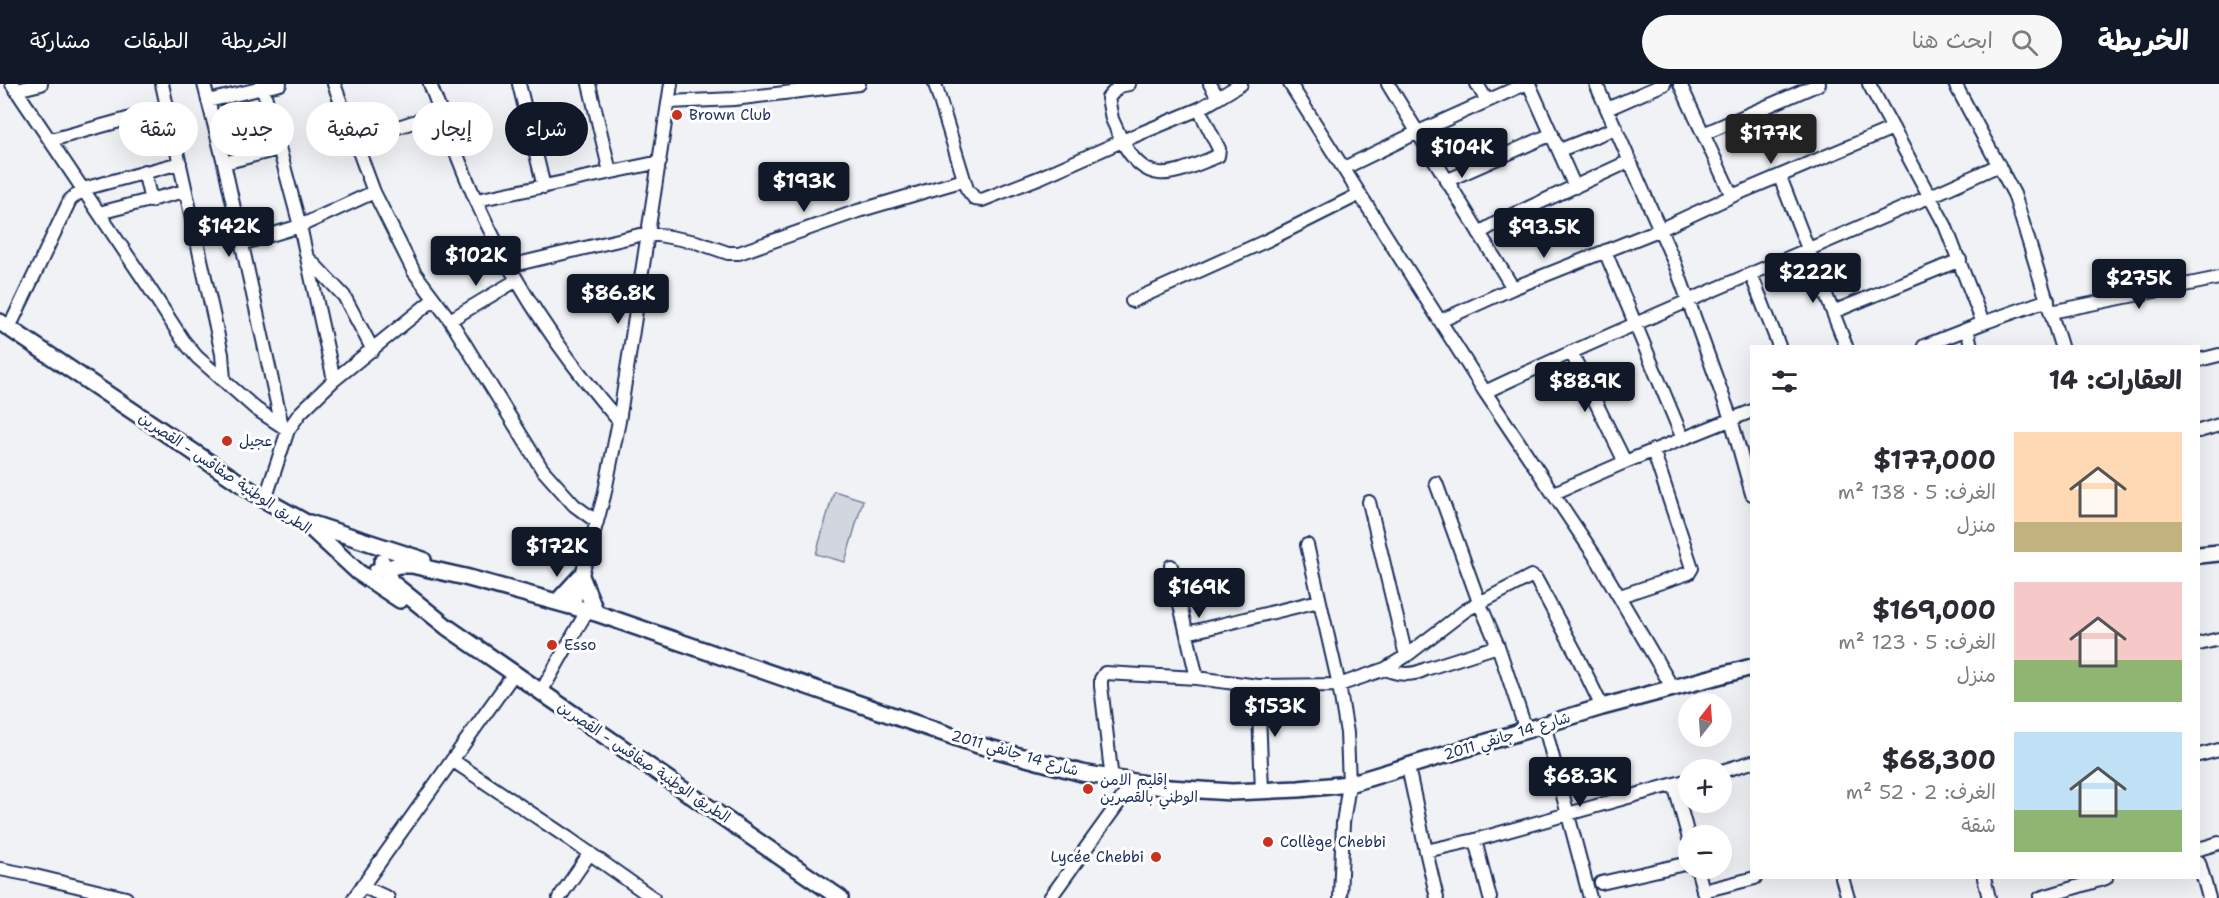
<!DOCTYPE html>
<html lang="ar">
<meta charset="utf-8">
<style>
body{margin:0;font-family:"Shantell Sans","Playpen Sans Arabic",sans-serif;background:#f7f7f7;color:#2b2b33;direction:rtl;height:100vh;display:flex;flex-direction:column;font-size:22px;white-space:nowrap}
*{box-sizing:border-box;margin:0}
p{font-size:20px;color:#7c7c81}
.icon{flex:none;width:33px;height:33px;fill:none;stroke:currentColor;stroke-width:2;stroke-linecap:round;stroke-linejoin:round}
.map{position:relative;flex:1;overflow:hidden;direction:ltr}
.details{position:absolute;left:1750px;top:261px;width:450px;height:534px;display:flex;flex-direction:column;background:#fff;border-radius:0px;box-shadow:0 6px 24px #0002;direction:rtl}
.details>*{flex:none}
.hud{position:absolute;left:18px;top:18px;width:570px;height:54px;direction:rtl;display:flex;gap:12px}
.needle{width:39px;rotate:17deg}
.buttons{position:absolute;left:1678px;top:609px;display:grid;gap:12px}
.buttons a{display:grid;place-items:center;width:54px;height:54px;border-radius:50%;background:#fff;box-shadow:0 6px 24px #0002;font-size:30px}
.price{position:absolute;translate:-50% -51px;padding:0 14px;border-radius:6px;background:#111827;color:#fff;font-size:20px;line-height:39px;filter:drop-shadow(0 2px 3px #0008)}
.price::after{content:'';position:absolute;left:50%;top:36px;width:18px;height:14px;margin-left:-9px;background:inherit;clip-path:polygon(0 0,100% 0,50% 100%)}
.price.active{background:#222;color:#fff}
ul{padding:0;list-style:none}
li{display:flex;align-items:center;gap:18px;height:150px;padding:0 18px}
li span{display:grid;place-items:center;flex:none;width:168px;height:120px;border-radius:0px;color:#555}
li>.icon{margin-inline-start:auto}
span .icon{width:72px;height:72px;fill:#fffc;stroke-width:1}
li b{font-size:26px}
h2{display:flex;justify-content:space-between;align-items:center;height:72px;padding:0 18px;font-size:26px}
.chip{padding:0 21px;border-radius:27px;background:#fff;box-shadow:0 6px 24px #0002;font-size:21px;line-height:54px}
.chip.active{background:#111827;color:#fff}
header{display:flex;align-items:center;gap:36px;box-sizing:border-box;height:84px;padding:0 30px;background:#111827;color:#fff}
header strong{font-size:28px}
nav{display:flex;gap:33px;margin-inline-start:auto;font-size:21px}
.search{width:420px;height:54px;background:#f7f7f7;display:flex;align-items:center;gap:15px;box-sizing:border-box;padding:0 21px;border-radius:33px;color:#7c7c81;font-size:22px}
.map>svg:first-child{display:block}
</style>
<header>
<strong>الخريطة</strong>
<div class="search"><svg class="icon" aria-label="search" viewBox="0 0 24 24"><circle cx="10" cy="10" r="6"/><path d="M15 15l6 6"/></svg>ابحث هنا</div>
<nav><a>الخريطة</a><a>الطبقات</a><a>مشاركة</a></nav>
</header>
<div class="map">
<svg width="2219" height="814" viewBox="0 0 2219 814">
<rect width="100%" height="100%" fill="#f1f2f5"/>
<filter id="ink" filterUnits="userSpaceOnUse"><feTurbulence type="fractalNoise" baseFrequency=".0167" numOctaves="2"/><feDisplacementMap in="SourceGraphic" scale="12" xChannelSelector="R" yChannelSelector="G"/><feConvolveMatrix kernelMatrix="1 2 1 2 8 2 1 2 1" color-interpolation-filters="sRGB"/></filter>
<g filter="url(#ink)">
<path fill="#d2d6df" stroke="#76829e" stroke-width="1.5" d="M834 407 863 416 845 478 816 470Z"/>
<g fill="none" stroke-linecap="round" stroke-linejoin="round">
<defs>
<path id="minor" d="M12 0 150 205 183 256 197 273 256 325 288 346
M162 0 222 270 224 296
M204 0 224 79 282 342
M262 0 300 142 334 296
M334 0 374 108 414 188 450 236 542 385 574 421 597 438
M430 0C450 53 469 106 495 156 528 221 571 282 619 337
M519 0 544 103
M589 0 610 88
M935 0 967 105 975 115 982 116 1041 93 1122 57C1149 107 1176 88 1218 72L1219 65 1199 25
M1129 0 1119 2 1108 14 1112 35 1122 57 1199 25 1218 14
M1210 0 1218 14 1241 0
M1290 0 1485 308 1597 475 1672 603
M1388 0 1513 204
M1477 0 1487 17
M1529 0 1575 103
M1596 0 1675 180 1731 335 1752 410
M1680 0 1732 112
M1869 0 1945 141 1983 239
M1955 0 2014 110 2061 262
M16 6 41 0
M208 17 280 0
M669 18 734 15 859 0
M1607 25 1664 0
M1703 50 1819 0
M51 56 167 24
M355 57 441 29
M1560 66 1616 44
M224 79 278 65
M1344 84 1416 49 1525 0
M144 87 151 117
M1780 93 1846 262
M1446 97 1552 50
M477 116 660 78
M99 129 185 107
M1479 149 1500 137 1630 77
M241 160 300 142 374 108
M1605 167 1683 355
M308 174 344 212 373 266
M509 182 648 149 696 158 728 169H739L858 127 964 96
M1751 190 1779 262
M1132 217 1268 156 1360 110
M1833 228 1960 176
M2051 228 2219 194
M450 236 517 196
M1440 237 1513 204 1661 145 1732 112 1893 44
M9 244 70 116 83 105 180 79
M1967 245 1971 262
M1924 262 1983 239 2048 216
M1571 268 1625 378
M2199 276 2219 271
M1485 308C1655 227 1829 160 1999 81
M2199 347 2219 341
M1436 399 1479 518 1498 562 1526 646
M1554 409 1625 378 1752 327
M265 416 288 346 300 329 334 296 433 216
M1369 418 1406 572
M1307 461 1339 601 1347 649 1349 700 1343 739 1340 814
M1171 482 1197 594
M1620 512 1689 489 1692 484 1653 366
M573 523 604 412 619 337 671 0
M1187 549 1319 517
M2199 560 2219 555
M1385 585C1400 591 1412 592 1426 585L1498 562
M1258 602 1262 707
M541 608 587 527
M1544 640 1590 814
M2199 671 2219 666
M452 676 568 754 653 814
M1408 683 1426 767 1475 756 1689 696
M1722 687 1752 678
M1112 696 1101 602V595L1105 589 1197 594 1258 602 1339 601 1385 585 1406 572 1466 526 1531 492 1536 495 1576 569 1602 623
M1674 700 1689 755
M1475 756 1490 814
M2199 765 2219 759
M1426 767 1437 814
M2199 778 2209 814
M1697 784 1705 813
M0 785 31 791 126 814
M1842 794 1848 814
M1984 794 1989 814
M1601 799 1689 779
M362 802 388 814
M1703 807 1755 794
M354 814 515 588
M559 814 590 769
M1050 814 1133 699
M2040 814 2106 794"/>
<path id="major" d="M0 238 265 416 303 437 358 488 400 516
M309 439 423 476
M2199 471 2219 469
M382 478 391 498 447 543 840 814
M377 487 399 481H412L465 493 596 529 978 661 1082 689 1169 704 1232 708 1299 705 1349 700 1602 623 1752 583
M557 518 581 492 596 529"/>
</defs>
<use href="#minor" stroke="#1b2f5e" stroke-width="16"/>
<use href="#major" stroke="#1b2f5e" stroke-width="20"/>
<use href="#minor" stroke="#fff" stroke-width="12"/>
<use href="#major" stroke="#fff" stroke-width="15"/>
</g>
</g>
<g fill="#c8321e" stroke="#fff" stroke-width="2">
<circle cx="677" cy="31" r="6"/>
<circle cx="227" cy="357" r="6"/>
<circle cx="552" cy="561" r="6"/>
<circle cx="1088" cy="705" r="6"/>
<circle cx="1268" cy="758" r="6"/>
<circle cx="1156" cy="773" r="6"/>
</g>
<g text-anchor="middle" stroke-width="6" stroke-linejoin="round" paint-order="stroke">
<g font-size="15" fill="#1b2f5e" stroke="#fff" text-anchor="start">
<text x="689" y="36">Brown Club</text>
<text x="239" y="362">عجيل</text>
<text x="564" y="566">Esso</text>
<text x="1100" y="701">إقليم الامن<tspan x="1100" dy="17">الوطني بالقصرين</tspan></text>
<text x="1280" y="763">Collège Chebbi</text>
<text x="1144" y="778" text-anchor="end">Lycée Chebbi</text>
</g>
<g font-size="15" fill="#1b2f5e" stroke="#fff">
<text transform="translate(225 389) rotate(34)" y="5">الطريق الوطنية صفاقس - القصرين</text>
<text transform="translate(1507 652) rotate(-17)" y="5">شارع 14 جانفي 2011</text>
<text transform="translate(1015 669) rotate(16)" y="5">شارع 14 جانفي 2011</text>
<text transform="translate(644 678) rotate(34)" y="5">الطريق الوطنية صفاقس - القصرين</text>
</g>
</g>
</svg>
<div class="buttons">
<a><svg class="needle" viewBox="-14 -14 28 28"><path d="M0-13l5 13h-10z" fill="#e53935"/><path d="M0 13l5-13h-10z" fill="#7c7c81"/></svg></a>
<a>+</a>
<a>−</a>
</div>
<b class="price active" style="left:1771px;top:81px">$177K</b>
<b class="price" style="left:1462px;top:95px">$104K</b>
<b class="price" style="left:804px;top:129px">$193K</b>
<b class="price" style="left:229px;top:174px">$142K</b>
<b class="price" style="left:1544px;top:175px">$93.5K</b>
<b class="price" style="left:476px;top:203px">$102K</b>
<b class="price" style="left:1813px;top:220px">$222K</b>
<b class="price" style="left:2139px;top:226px">$275K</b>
<b class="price" style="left:618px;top:241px">$86.8K</b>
<b class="price" style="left:1585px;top:329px">$88.9K</b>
<b class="price" style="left:557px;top:494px">$172K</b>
<b class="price" style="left:1199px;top:535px">$169K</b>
<b class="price" style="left:1275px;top:654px">$153K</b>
<b class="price" style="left:1580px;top:724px">$68.3K</b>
<div class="hud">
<a class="chip active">شراء</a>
<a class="chip">إيجار</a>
<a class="chip">تصفية</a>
<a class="chip">جديد</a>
<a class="chip">شقة</a>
</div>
<section class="details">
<h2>العقارات: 14<svg class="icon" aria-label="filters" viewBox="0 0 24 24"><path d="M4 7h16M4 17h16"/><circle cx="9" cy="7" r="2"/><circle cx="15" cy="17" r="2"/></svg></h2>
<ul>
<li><span style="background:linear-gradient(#ffd9b3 75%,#c2b280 0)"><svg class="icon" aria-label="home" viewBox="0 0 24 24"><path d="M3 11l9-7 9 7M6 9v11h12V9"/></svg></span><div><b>$177,000</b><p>الغرف: 5 · 138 m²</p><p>منزل</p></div></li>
<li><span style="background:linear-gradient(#f6c9c9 65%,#8fb573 0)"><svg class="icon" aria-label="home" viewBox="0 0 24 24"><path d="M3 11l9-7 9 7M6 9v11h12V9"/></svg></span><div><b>$169,000</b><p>الغرف: 5 · 123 m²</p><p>منزل</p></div></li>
<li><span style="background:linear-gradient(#bfe0f5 65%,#8fb573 0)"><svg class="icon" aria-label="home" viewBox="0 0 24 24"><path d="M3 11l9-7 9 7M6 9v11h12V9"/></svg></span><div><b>$68,300</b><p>الغرف: 2 · 52 m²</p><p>شقة</p></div></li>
</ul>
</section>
</div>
